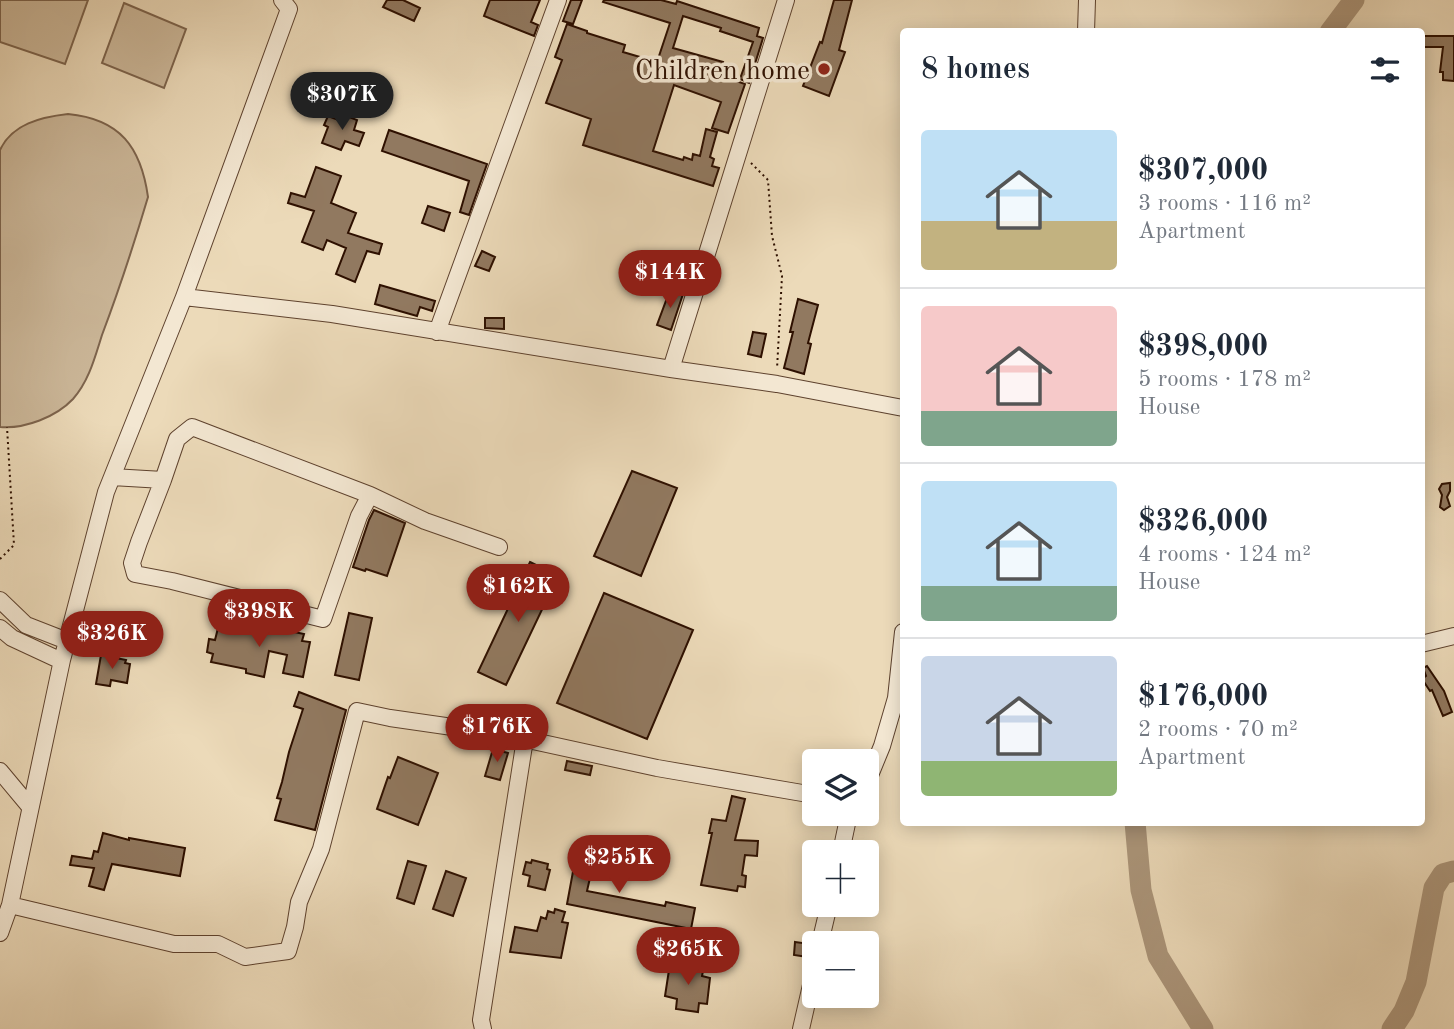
<!DOCTYPE html>
<meta charset="utf-8">
<style>
body{margin:0;font-family:"Old Standard TT",serif;background:#f2f2f3;color:#1f2937;height:100vh;display:flex;flex-direction:column;font-size:26px;white-space:nowrap}
*{box-sizing:border-box;margin:0}
p{font-size:23px;color:#747a83}
.icon{flex:none;width:38px;height:38px;fill:none;stroke:currentColor;stroke-width:2;stroke-linecap:round;stroke-linejoin:round}
.map{position:relative;flex:1;overflow:hidden}
.details{position:absolute;left:900px;top:28px;width:525px;height:798px;display:flex;flex-direction:column;background:#fff;border-radius:7px;box-shadow:0 4px 18px #0003}
.details>*{flex:none}
.controls{position:absolute;left:802px;top:749px;display:grid;gap:14px}
.controls a{display:grid;place-items:center;width:77px;height:77px;border-radius:7px;background:#fff;box-shadow:0 4px 18px #0003;font-size:35px}
.price{position:absolute;translate:-50% -60px;padding:0 16px;border-radius:24px;background:#8f2418;color:#fff;font-size:23px;line-height:46px;filter:drop-shadow(0 2px 4px #0008)}
.price::after{content:'';position:absolute;left:50%;top:42px;width:21px;height:16px;margin-left:-10px;background:inherit;clip-path:polygon(0 0,100% 0,50% 100%)}
.price.on{background:#222;color:#fff}
ul{padding:0;list-style:none}
li{display:flex;align-items:center;gap:21px;height:175px;padding:0 21px}
li+li{border-top:2px solid #e0e1e3}
li span{display:grid;place-items:center;flex:none;width:196px;height:140px;border-radius:7px;color:#555}
li>.icon{margin-inline-start:auto}
span .icon{width:84px;height:84px;fill:#fffc;stroke-width:1}
li b{font-size:30px}
h2{display:flex;justify-content:space-between;align-items:center;height:84px;padding:0 21px;font-size:30px}
.map>svg:first-child{display:block}
</style>
<div class="map">
<svg width="1454" height="1029" viewBox="0 0 1454 1029">
<rect width="100%" height="100%" fill="#ecdab9"/>
<filter id="stains"><feTurbulence type="fractalNoise" baseFrequency=".00286" numOctaves="4"/><feColorMatrix values="0 0 0 0 .2 0 0 0 0 .09 0 0 0 0 .02 0 0 0 .5 -.17"/></filter>
<radialGradient id="worn" r=".72"><stop offset=".6" stop-color="#630" stop-opacity="0"/><stop offset="1" stop-color="#630" stop-opacity=".3"/></radialGradient>
<path fill="#ccb89a" stroke="#7d644d" stroke-width="2" d="M0 0H88L65 64 0 42Z
M124 3 186 29 164 88 102 63Z
M68 114C120 119 141 147 148 197 134 244 119 290 102 335 95 357 89 381 73 399 56 417 25 429 0 427V150C12 124 41 117 68 114Z"/>
<g fill="none" stroke-linecap="round" stroke-linejoin="round">
<path stroke="#ab957a" stroke-width="21" d="M1330 32 1354 0
M1135 822 1141 890 1158 956 1203 1029
M1392 1029 1404 1011 1416 982 1434 888 1443 874 1454 871"/>
</g>
<path fill="#917960" stroke="#2e1000" stroke-width="2" d="M387 0H403L420 8 414 21 383 7Z
M490 0H540L531 22 538 25 534 36 484 16Z
M571 0H582L573 24 563 21Z
M604 0H661L676 4 677 1 759 28 757 36 763 38 749 83 740 79 753 42 720 31 721 28 683 16 673 48 723 62 719 75 745 84 728 133 712 128 721 102 674 85 653 151 683 160 684 157 692 160 693 154 700 156 706 129 717 132 710 157 714 159 712 166 719 168 713 186 583 145 591 119 546 103 562 60 555 57 567 24 587 31V33L625 45 623 52 657 62 670 23 603 2Z
M834 0H852L839 50 845 52 829 96 803 86 820 42 822 43Z
M1421 36H1454V81L1443 80V72H1440L1443 47H1421Z
M344 115 357 120 354 130 364 133 359 146 345 141 341 150 322 143 328 127 324 125 328 116 341 121Z
M389 130 487 164 469 215 460 212 469 181 382 151Z
M316 167 341 176 331 203 356 213 348 233 382 244 379 254 367 251 355 282 336 274 346 248 327 240 323 250 302 242 314 211 288 203 291 193 305 197Z
M428 206 450 213 444 231 422 223Z
M482 251 495 257 489 271 475 266Z
M380 285 435 301 432 311 420 307 417 316 375 304Z
M670 290 683 294 671 330 657 325Z
M798 299 818 305 808 343 811 344 804 374 784 368 793 332H790Z
M485 318H504V329L485 328Z
M753 332 766 334 761 357 748 354Z
M632 471 677 488 641 576 594 556Z
M1450 483V491L1447 497 1450 506 1444 510 1440 507 1442 495 1439 489 1442 484Z
M374 510 405 523 387 576 366 569 365 571 353 567 369 520Z
M530 562 558 576 506 685 478 672Z
M604 593 693 630 647 739 557 703Z
M349 613 372 618 359 680 335 675Z
M219 624 264 633 265 626 304 634 302 641 310 642 303 677 283 673 287 655 269 651 264 677 246 673V669L211 662 213 654 207 652 209 639 215 640Z
M101 655 126 660 125 663 130 664 127 683 111 680 110 686 96 684Z
M1427 666 1444 691 1452 712 1443 716 1432 690 1430 691 1422 679 1426 676 1423 668Z
M299 692 346 710 315 830 275 820 281 799 277 798 282 782 289 752 303 709 294 706Z
M493 749 508 753 500 780 485 776Z
M398 757 438 773 418 825 377 809 388 777 390 778Z
M567 761 592 766 590 775 565 770Z
M732 796 745 799 735 840 758 841 757 856 745 855 742 875 746 876 745 887 738 886 737 891 701 885 712 833H709L712 819 726 821Z
M103 833 129 840V838L185 848 180 876 112 864 104 890 89 886 94 868 70 865 72 856 92 859 94 851 98 852Z
M592 840 607 843 602 871 592 869 587 891 665 906 666 902 695 908 691 929 567 904 577 850 589 852Z
M532 860 548 864 547 869 550 870 545 890 528 886 530 876 523 874 526 862 531 863Z
M408 861 426 866 414 904 397 898Z
M446 871 466 878 453 916 433 909Z
M555 909 565 912 562 922 568 923 561 958 510 952 515 927 537 931 541 917 546 919 548 911 554 913Z
M795 942 810 944 808 957 794 955Z
M684 963 704 966 702 976 710 978 707 1004 699 1003 698 1012 676 1009 677 999 665 996 669 970 683 972Z"/>
<g fill="none" stroke-linecap="round" stroke-linejoin="round">
<defs>
<path id="minor" d="M1086 32 1087 0
M184 297 332 314 671 369 777 384 903 408
M437 332 558 0
M671 369 786 0
M112 477 163 480 139 542 132 563 135 574 172 581 323 619 359 516 370 495 425 521 499 547
M163 480 177 439 192 427 370 495
M0 600 26 625 67 641
M0 628 12 638 55 658 62 660
M1421 644 1454 636
M0 771 30 807
M866 785 882 746 896 698 903 632
M841 852 849 814
M10 905 174 944H218L245 957 288 951 295 927 299 902 321 849 357 711 390 718 501 734 657 768 814 795
M0 933 10 905 62 660 106 492 184 297 289 9 282 0
M820 943 829 905
M483 1029 481 1020 525 739
M801 1029 814 972"/>
</defs>
<use href="#minor" stroke="#5e422e" stroke-width="18"/>
<path stroke="#2e1000" stroke-width="2" stroke-dasharray="2 3.5" stroke-linecap="butt" d="M751 163 768 180 772 236 782 276 777 369
M0 559 14 545 7 427"/>
<use href="#minor" stroke="#f3e7d2" stroke-width="16"/>
</g>
<circle fill="#8f2418" stroke="#f3e7d2" stroke-width="2.5" cx="824" cy="69" r="7"/>
<g text-anchor="middle" stroke-width="7" stroke-linejoin="round" paint-order="stroke">
<g font-size="28" fill="#2e1000" stroke="#f3e7d2" text-anchor="end">
<text x="810" y="79">Children home</text>
</g>
</g>
<rect width="100%" height="100%" filter="url(#stains)"/>
<rect width="100%" height="100%" fill="url(#worn)"/>
</svg>
<div class="controls">
<a><svg class="icon" aria-label="layers" viewBox="0 0 24 24"><path d="M12 4l9 5-9 5-9-5zM3 14l9 5 9-5"/></svg></a>
<a>+</a>
<a>−</a>
</div>
<b class="price on" style="left:342px;top:132px">$307K</b>
<b class="price" style="left:670px;top:310px">$144K</b>
<b class="price" style="left:518px;top:624px">$162K</b>
<b class="price" style="left:259px;top:649px">$398K</b>
<b class="price" style="left:112px;top:671px">$326K</b>
<b class="price" style="left:497px;top:764px">$176K</b>
<b class="price" style="left:619px;top:895px">$255K</b>
<b class="price" style="left:688px;top:987px">$265K</b>
<section class="details">
<h2>8 homes<svg class="icon" aria-label="filters" viewBox="0 0 24 24"><path d="M4 7h16M4 17h16"/><circle cx="9" cy="7" r="2"/><circle cx="15" cy="17" r="2"/></svg></h2>
<ul>
<li><span style="background:linear-gradient(#bfe0f5 65%,#c2b280 0)"><svg class="icon" aria-label="home" viewBox="0 0 24 24"><path d="M3 11l9-7 9 7M6 9v11h12V9"/></svg></span><div><b>$307,000</b><p>3 rooms · 116 m²</p><p>Apartment</p></div></li>
<li><span style="background:linear-gradient(#f6c9c9 75%,#7fa58c 0)"><svg class="icon" aria-label="home" viewBox="0 0 24 24"><path d="M3 11l9-7 9 7M6 9v11h12V9"/></svg></span><div><b>$398,000</b><p>5 rooms · 178 m²</p><p>House</p></div></li>
<li><span style="background:linear-gradient(#bfe0f5 75%,#7fa58c 0)"><svg class="icon" aria-label="home" viewBox="0 0 24 24"><path d="M3 11l9-7 9 7M6 9v11h12V9"/></svg></span><div><b>$326,000</b><p>4 rooms · 124 m²</p><p>House</p></div></li>
<li><span style="background:linear-gradient(#c9d6e8 75%,#8fb573 0)"><svg class="icon" aria-label="home" viewBox="0 0 24 24"><path d="M3 11l9-7 9 7M6 9v11h12V9"/></svg></span><div><b>$176,000</b><p>2 rooms · 70 m²</p><p>Apartment</p></div></li>
</ul>
</section>
</div>
